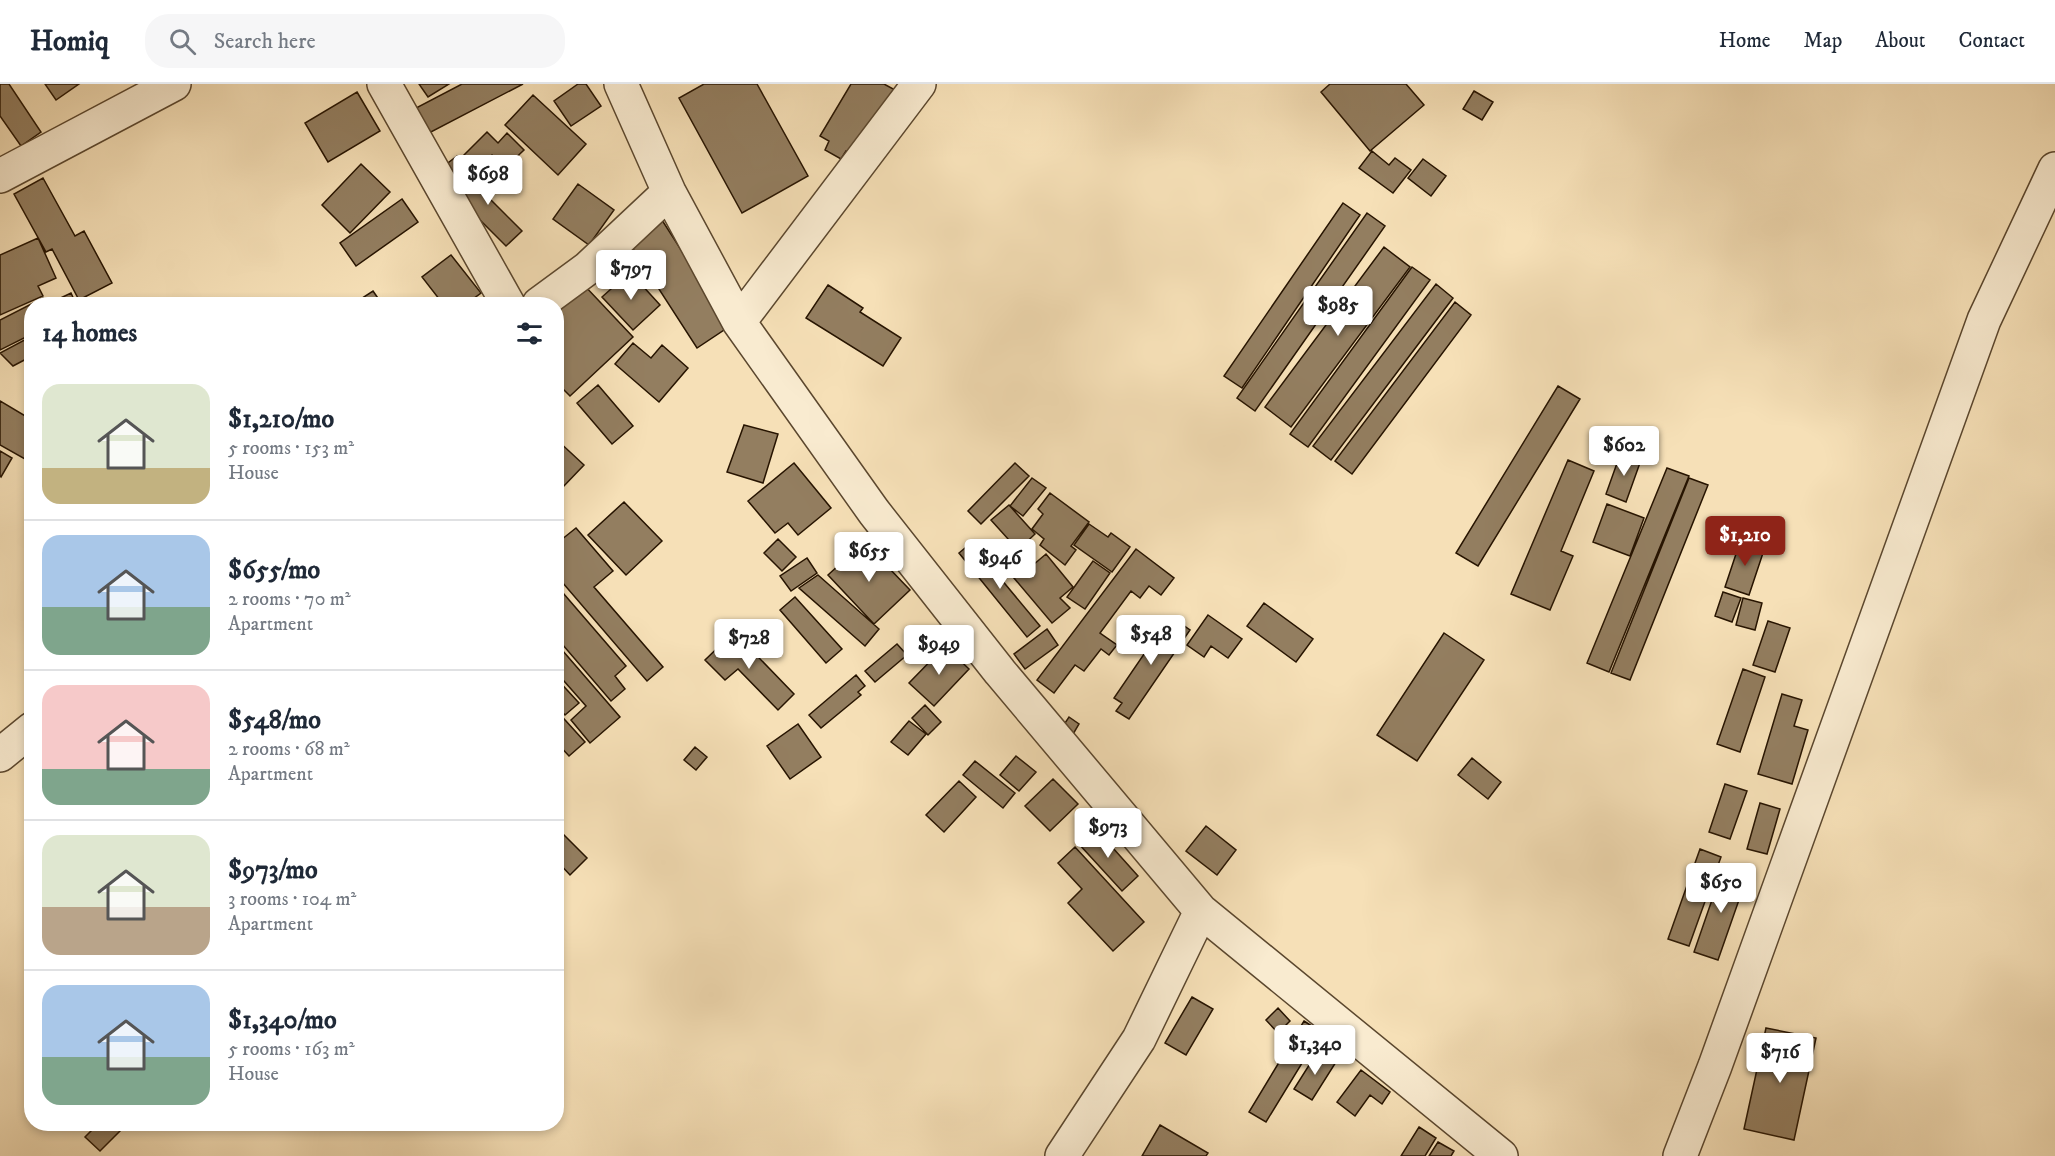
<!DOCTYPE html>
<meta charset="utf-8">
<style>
body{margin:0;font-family:"IM FELL DW Pica",serif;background:#f6f6f7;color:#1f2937;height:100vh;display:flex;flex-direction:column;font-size:22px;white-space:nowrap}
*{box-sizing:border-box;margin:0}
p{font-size:20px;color:#747a83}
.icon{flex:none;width:33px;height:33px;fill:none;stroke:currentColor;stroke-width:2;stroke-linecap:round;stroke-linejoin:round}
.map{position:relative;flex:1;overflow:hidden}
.drawer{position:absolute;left:24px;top:213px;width:540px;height:834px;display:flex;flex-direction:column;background:#fff;border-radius:24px;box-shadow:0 3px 9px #0003}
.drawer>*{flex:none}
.price{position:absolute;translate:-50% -51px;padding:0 14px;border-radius:6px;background:#fff;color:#222;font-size:20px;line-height:39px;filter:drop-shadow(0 2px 3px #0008)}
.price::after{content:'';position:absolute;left:50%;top:36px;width:18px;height:14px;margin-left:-9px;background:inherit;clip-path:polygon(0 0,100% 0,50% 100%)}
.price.on{background:#8f2418;color:#fff}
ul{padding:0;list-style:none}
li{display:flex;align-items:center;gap:18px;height:150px;padding:0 18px}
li+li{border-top:2px solid #e0e1e3}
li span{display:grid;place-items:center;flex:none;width:168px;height:120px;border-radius:18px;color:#555}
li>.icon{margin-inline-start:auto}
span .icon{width:72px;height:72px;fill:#fffc;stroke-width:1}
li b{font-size:26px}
h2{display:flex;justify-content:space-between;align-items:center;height:72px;padding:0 18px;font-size:26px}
header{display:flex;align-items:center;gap:36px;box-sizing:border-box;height:84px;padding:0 30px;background:#fff;border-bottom:2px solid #e0e1e3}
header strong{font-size:28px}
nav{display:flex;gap:33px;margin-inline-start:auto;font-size:21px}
.search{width:420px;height:54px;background:#f6f6f7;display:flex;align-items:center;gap:15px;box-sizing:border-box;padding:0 21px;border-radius:24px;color:#747a83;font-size:22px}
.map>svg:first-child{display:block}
</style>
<header>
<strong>Homiq</strong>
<div class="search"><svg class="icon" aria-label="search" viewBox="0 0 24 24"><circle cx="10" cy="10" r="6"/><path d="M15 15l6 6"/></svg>Search here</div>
<nav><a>Home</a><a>Map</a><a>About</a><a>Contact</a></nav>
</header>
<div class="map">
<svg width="2055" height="1072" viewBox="0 0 2055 1072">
<rect width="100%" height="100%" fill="#f6e0b7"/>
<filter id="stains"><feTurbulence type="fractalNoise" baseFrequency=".00333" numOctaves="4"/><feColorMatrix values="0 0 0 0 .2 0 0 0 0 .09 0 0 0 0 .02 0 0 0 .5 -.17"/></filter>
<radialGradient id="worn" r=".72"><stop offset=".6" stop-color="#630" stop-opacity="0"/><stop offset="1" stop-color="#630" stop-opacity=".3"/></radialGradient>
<path fill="#937e60" stroke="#271401" stroke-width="1.5" d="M0 0H9L41 48 21 62 0 32Z
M45 0H79L56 16Z
M419 0H449L428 13Z
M462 0H523L429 49 416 24Z
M578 0H586L601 22 571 42 554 17Z
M704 0H757L808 92 742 129 679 14Z
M851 0H884L897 7 857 73 846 67 841 75 825 66 829 57 820 52Z
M1330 0H1406L1424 21 1370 67 1321 8Z
M1474 7 1493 18 1482 36 1463 25Z
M357 8 380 47 328 78 305 39Z
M533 11 586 60 558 91 505 41Z
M487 48 498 59 507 49 524 66 505 84 492 71 478 85 464 71Z
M1372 67 1389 81 1395 74 1411 86 1393 109 1359 84Z
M457 72 470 91 456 101 444 82Z
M1423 75 1446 92 1431 112 1408 94Z
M361 80 390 108 350 149 322 121Z
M486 81 500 95 485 110 522 147 506 162 456 112Z
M43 94 75 152 84 147 112 199 79 216 52 165 46 168 14 110Z
M578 100 614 126 589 161 553 135Z
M402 115 418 138 356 182 340 159Z
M1343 119 1360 131 1242 304 1224 292Z
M1367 129 1385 142 1255 327 1237 314Z
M660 133 730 242 697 264 626 154Z
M38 154 56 194 38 202 43 212 0 231V171Z
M1384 163 1410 183 1291 343 1265 323Z
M451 171 481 209 466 220H443L422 193Z
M1412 183 1430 196 1308 363 1290 350Z
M630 188 660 221 633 246 602 213Z
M583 200 633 253 570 312 556 298V226Z
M1436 200 1453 214 1331 376 1313 362Z
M828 201 863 224 860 228 901 254 883 282 806 234Z
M373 207 382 220H353Z
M71 209 76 220H48Z
M43 214 46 220H32V250L0 266V236Z
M1455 218 1471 231 1352 390 1335 377Z
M32 252V272L13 282 0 269Z
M633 259 651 274 662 261 688 284 659 318 615 280Z
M598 301 633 342 612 360 577 319Z
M1558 302 1580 315 1478 482 1456 469Z
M0 317 32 336V379L0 361Z
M744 341 778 350 763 399 727 388Z
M556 355 584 381 562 404 556 399Z
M0 367 12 374 1 393 0 392Z
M1621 368 1641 376 1626 418 1606 410Z
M1568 376 1594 387 1561 467 1573 472 1550 526 1511 510Z
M794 379 831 424 798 451 788 439 775 449 748 417Z
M1015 379 1029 392 981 440 968 427Z
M1667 384 1689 392 1609 588 1587 579Z
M1032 394 1046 404 1023 432 1010 422Z
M1689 394 1708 401 1630 596 1611 589Z
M1050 409 1089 438 1071 462 1076 466 1065 481 1040 461 1044 455 1032 445 1043 430 1038 425Z
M624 418 662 457 626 491 588 451Z
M1607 420 1644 434 1630 472 1593 458Z
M1009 421 1035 450 1018 466 991 436Z
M1089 440 1108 453 1111 449 1130 463 1112 488 1074 461Z
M576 444 613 487 594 503 663 583 647 597 556 491V460Z
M778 455 796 473 782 487 764 469Z
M1741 455 1765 463 1749 511 1725 503Z
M864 458 910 506 874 540 828 491Z
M971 459 1040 542 1027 553 959 469Z
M1136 465 1174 494 1161 511 1149 502 1140 514 1131 507 1100 549 1117 561 1109 571 1101 565 1084 587 1075 581 1054 609 1037 596Z
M1020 466 1033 481 1046 470 1073 503 1060 514 1070 524 1052 539 1003 481Z
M807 474 817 489 791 507 780 492Z
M1093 477 1110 489 1085 525 1067 513Z
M818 491 879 545 865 562 799 504Z
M557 502 626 582 615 592 625 605 611 617 556 553Z
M1723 508 1741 514 1732 538 1715 532Z
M795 513 842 565 826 579 780 526Z
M1743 514 1762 519 1755 546 1736 541Z
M1264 519 1313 555 1296 578 1247 542Z
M1208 531 1242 555 1228 574 1211 562 1204 573 1187 561Z
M1170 532 1190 546 1129 635 1116 627 1122 619 1114 614Z
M1768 537 1790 544 1775 588 1753 581Z
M1047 545 1058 561 1025 585 1014 570Z
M734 548 794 610 778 626 738 585 725 596 705 576Z
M1444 549 1484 576 1417 677 1377 651Z
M556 559 620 633 590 659 571 636 586 622 556 588Z
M897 560 907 571 875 598 865 587Z
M945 562 969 585 934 622 909 599Z
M1743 585 1765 593 1740 668 1717 660Z
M856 591 865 602 858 608 861 611 821 644 809 631Z
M556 594 579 619 565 631 556 621Z
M1782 610 1802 616 1794 642 1808 646 1792 700 1758 690Z
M925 621 941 638 928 651 912 634Z
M556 626 585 658 569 672 556 658Z
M1069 633 1079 640 1072 652 1061 645Z
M909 637 926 650 908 671 891 658Z
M798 640 821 673 790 695 767 662Z
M695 663 707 673 696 686 684 676Z
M1016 672 1036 688 1019 707 1000 691Z
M1472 674 1501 698 1488 715 1458 691Z
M975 677 1015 709 1003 724 963 691Z
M1053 695 1078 720 1050 747 1025 722Z
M959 697 976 713 944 748 926 731Z
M1725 700 1747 707 1730 755 1709 748Z
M1760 719 1780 725 1767 770 1747 765Z
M1206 742 1236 766 1217 791 1186 767Z
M556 743 587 774 570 791 556 776Z
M1095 744 1138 792 1122 807 1078 759Z
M1075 763 1144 838 1113 867 1068 819 1082 805 1058 779Z
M1700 765 1721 773 1689 862 1668 855Z
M1723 784 1747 793 1718 876 1694 868Z
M1192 913 1213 925 1186 971 1165 959Z
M1278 924 1290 937 1278 949 1266 936Z
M1304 937 1321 948 1266 1038 1249 1028Z
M1766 944 1816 954 1794 1056 1744 1045Z
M1318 967 1336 978 1312 1016 1294 1005Z
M1361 986 1390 1008 1382 1020 1370 1011 1355 1032 1337 1018Z
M98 1040H127L100 1067 85 1053Z
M1160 1041 1208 1069 1206 1072H1142Z
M1419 1043 1436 1054 1425 1072H1401Z
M1438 1058 1454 1067 1451 1072H1429Z"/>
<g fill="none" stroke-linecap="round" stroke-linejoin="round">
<defs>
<path id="minor" d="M384 0 508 220
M621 0 669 108 739 238 874 428 1000 588 1201 827 1139 955 1062 1072
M0 92 174 0
M539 220 588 184 669 108
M739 238 919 0
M0 671 32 645
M1201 827 1501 1072
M1680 1072 1715 982 1984 236 2055 85"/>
</defs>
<use href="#minor" stroke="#5b472e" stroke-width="36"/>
<use href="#minor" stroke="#f9ebd0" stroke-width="33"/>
</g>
<rect width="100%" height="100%" filter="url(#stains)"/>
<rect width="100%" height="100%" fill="url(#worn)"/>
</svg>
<b class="price" style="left:488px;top:122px">$698</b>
<b class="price" style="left:631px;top:217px">$797</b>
<b class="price" style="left:1338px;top:253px">$985</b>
<b class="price" style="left:1624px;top:393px">$602</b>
<b class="price on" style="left:1745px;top:483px">$1,210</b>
<b class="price" style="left:869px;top:499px">$655</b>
<b class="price" style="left:1000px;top:506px">$946</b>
<b class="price" style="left:1151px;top:582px">$548</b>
<b class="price" style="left:749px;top:586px">$728</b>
<b class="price" style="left:939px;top:592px">$949</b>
<b class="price" style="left:1108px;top:775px">$973</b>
<b class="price" style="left:1721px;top:830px">$650</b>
<b class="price" style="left:1315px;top:992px">$1,340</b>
<b class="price" style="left:1780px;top:1000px">$716</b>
<section class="drawer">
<h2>14 homes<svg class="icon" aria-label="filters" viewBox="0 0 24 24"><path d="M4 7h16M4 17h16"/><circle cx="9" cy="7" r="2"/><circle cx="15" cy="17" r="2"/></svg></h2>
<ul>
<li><span style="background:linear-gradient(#dfe7d0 70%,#c2b280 0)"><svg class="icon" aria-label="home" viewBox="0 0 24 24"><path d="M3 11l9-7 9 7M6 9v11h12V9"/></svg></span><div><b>$1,210/mo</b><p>5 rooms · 153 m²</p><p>House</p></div></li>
<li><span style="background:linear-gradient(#a9c7e8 60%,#7fa58c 0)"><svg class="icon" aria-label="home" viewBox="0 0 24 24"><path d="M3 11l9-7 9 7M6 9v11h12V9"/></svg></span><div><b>$655/mo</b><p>2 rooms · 70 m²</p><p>Apartment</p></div></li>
<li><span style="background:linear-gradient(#f6c9c9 70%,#7fa58c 0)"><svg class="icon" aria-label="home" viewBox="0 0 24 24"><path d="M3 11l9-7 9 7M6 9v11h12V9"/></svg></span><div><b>$548/mo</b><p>2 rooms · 68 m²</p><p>Apartment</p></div></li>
<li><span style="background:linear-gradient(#dfe7d0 60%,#b9a48a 0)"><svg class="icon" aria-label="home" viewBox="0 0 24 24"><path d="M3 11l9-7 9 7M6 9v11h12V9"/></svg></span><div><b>$973/mo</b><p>3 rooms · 104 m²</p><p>Apartment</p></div></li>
<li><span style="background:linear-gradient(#a9c7e8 60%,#7fa58c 0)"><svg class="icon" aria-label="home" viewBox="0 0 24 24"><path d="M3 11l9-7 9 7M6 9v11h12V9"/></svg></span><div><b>$1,340/mo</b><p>5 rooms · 163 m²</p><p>House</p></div></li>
</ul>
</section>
</div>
